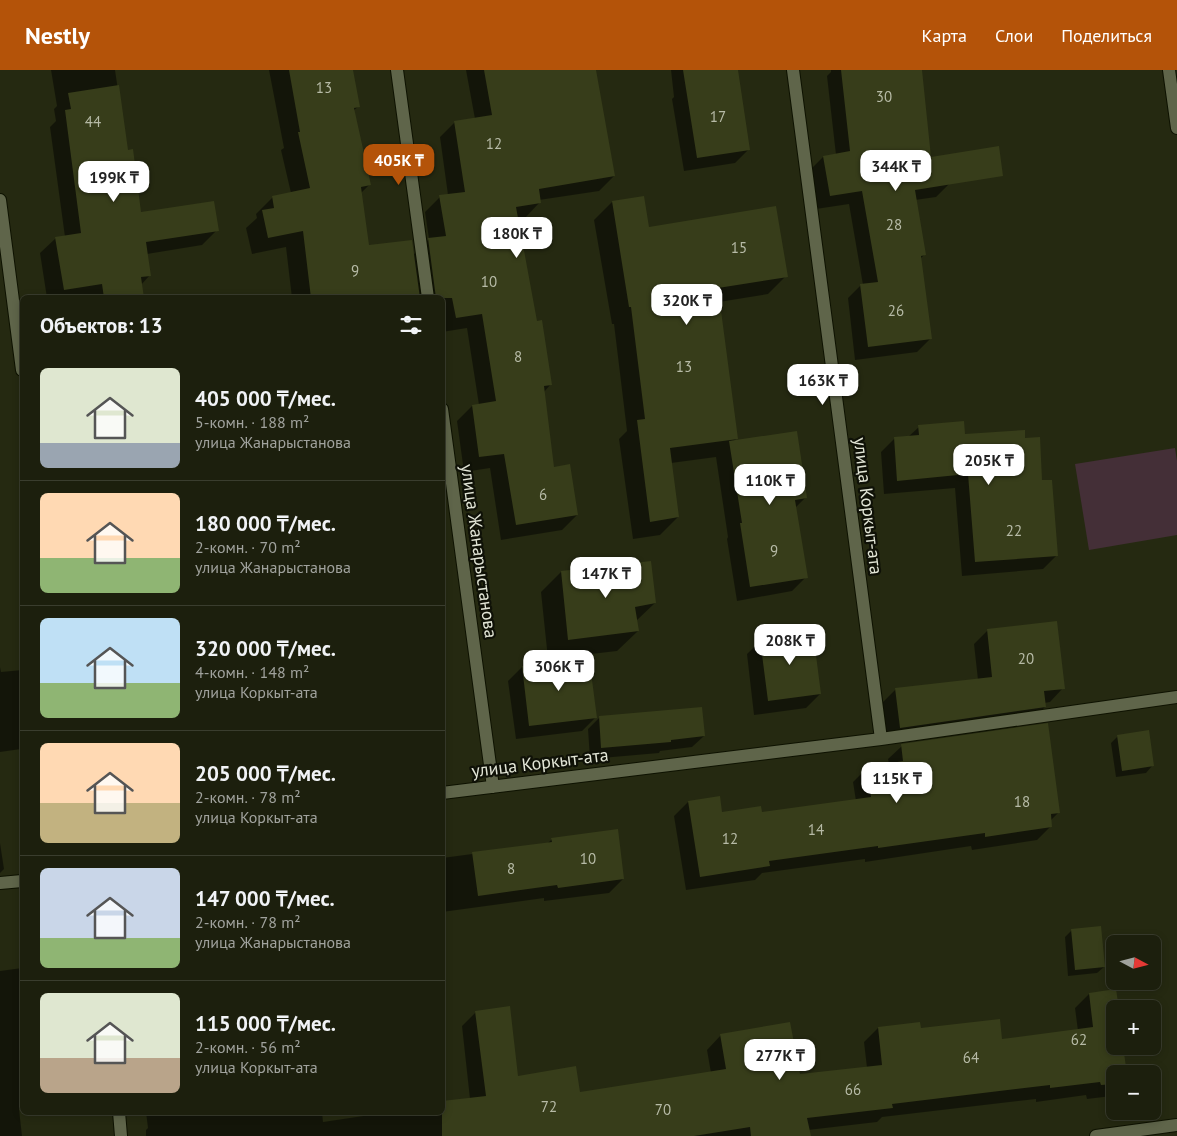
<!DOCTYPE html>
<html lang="ru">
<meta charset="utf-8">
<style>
body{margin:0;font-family:"PT Sans",sans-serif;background:#292c1b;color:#f1f3f6;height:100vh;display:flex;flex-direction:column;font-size:19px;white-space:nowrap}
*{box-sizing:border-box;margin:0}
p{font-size:16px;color:#a0a29d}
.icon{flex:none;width:28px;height:28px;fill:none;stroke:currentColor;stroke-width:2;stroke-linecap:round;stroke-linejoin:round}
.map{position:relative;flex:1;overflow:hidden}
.panel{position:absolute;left:20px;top:225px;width:425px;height:820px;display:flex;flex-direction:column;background:#1c1f0d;border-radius:8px;box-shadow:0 2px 8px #0003,0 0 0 1px #3a3d2e}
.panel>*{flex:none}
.needle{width:32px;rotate:97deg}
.tools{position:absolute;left:1106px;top:865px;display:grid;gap:10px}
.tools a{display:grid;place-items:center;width:55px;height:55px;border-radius:8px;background:#1c1f0d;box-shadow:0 2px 8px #0003,0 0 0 1px #3a3d2e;font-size:25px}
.price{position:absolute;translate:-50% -42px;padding:0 11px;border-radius:10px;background:#fff;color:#222;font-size:16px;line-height:32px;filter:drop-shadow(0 1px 2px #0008)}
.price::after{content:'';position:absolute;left:50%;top:30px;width:15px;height:11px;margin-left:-8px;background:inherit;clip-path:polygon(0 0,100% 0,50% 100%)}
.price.active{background:#b45309;color:#fff}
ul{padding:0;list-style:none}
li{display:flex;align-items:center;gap:15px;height:125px;padding:0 20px}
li+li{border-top:1px solid #3a3d2e}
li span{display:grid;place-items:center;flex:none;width:140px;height:100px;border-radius:8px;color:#555}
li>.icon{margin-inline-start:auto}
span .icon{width:60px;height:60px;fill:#fffc;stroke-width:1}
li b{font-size:21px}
h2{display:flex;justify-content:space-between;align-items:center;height:60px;padding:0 20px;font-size:21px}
header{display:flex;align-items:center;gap:30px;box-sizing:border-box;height:70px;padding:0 25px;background:#b45309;color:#fff}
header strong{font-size:24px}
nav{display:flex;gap:28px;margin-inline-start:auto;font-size:18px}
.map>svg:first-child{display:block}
</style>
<header>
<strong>Nestly</strong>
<nav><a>Карта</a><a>Слои</a><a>Поделиться</a></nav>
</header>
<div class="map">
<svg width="1177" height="1066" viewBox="0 0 1177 1066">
<rect width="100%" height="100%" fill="#252911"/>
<path fill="#442f37" d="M1175 378 1177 391V465L1089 480 1075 394Z"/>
<path fill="#0007" d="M51 0H115L127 81 140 144 217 160 202 175 147 184 150 205 141 215 142 228H47L40 183 56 168 65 167 50 57 56 51 54 39 57 36Z
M269 0H351L359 36 353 41 370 114 361 123 368 176 413 185 429 169 425 142 440 127 448 125 440 67 455 52 475 49 466 0H589L614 106 599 121 539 130 540 132 525 148 517 149 536 252 551 314 544 322 553 398 577 445 562 460 501 470 490 398 464 402 457 351 472 336 479 335 467 258 442 262V228H292L286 177 252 184 246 158 257 148 256 144 273 127 291 123 281 80 284 78Z
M671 0H737L749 79 735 93 684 101 672 29 674 27Z
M831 0H920L930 88 949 114 936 127 915 130 925 184 920 189 930 269 917 282 855 290 848 228 861 215H863L849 134 816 139 810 100 823 87 836 85 827 6 831 2Z
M612 132 648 158 786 206 768 224 719 232 737 368 733 372 805 428 795 438 806 507 792 521 737 531 727 469 728 467 716 387 671 393 678 447 660 465 633 469 619 369 627 361 614 254H612L594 150Z
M919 357 964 365 1024 369 1041 412 1057 485 1043 499 962 506 955 418 884 424 881 382 895 368 908 367Z
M561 502 655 533 636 551 638 561 617 581 548 589 541 522Z
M988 560 1063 618 1050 632 1044 633 1045 637 1031 651 886 671 882 633 896 619 978 610 974 574Z
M761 570 820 624 806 638 754 645 747 584Z
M0 597 1 602 22 600V678L21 679 0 682Z
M522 597 596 647 582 661 516 669 508 611Z
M600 647 704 666 692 677 660 681 659 683 590 689 588 659Z
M1118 666 1152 696 1146 703 1116 707 1111 673Z
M902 676 1059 742 1050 751 1051 756 1037 770 972 780 971 776 865 792V789L762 803 755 810 686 820 674 746 688 732 721 743 761 744 856 731 853 712 867 698 889 694 888 689Z
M552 769 623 809 609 823 544 831V828L442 842V788L547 774Z
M0 773 4 799 0 803Z
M1072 860 1104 897 1097 903 1068 906 1065 867Z
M22 898V1038L19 1039 22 1066H0V901Z
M1089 924 1115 939V1023L1112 1026 1087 1029 1086 1025 1036 1032V1029L882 1047 877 1052 808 1060 807 1066H146V1060L148 1058 146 1042H266V1045L287 1042H322L323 1052 390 1042H442L470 1029 462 956 476 942 517 1007 579 1023 711 1003 707 980 721 965 799 1005 867 998 864 972 878 958 920 960 1001 971 1078 961 1075 938Z"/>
<path fill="#373d1a" d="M289 0H353L360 37 354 38 371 115 361 117 369 175 412 170 420 228H311L303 161 268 168 262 140 274 138 272 126 310 118 298 62H300Z
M484 0H596L615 106 539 119 541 133 516 137 537 251 542 250 552 315 544 316 554 397 570 394 578 445 516 455 504 384 479 387 472 335 496 331 482 244 456 248 452 228H436L428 168 446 166 439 125 465 122 454 51 492 45Z
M683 0H738L750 80 697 88Z
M841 0H922L931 87 999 76 1003 106 915 120 926 185 921 186 932 269 868 277 860 214 878 212 862 121 830 126 823 86 850 81Z
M119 15 128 80 133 79 141 142 214 131 219 161 146 172 151 206 141 207 144 228H104L102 214 64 220 55 167 81 163 65 40 71 39 68 23Z
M644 126 649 157 776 136 788 207 718 218 738 369 670 378 679 447 650 452 637 350 645 349 631 237H629L612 131Z
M964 351 965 364 1025 360V368L1040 367 1042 410H1052L1058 486 975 492 968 404 897 411 894 367 919 365 918 355Z
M797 361 807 428 795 430 808 508 750 517 740 453H742L729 371Z
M651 491 656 533 635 537 639 561 568 570 561 501Z
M1057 551 1065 619 1044 621 1046 637 900 658 895 618 992 607 987 559Z
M813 562 821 624 768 631 760 569Z
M589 587 597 648 529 656 522 596Z
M702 637 705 666 671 670V672L601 678 599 646Z
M1048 653 1060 743 1051 744 1052 757 985 767V763L878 778V776L769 791 770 796 700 807 688 731 720 726 722 742 761 736 762 742 871 727 867 697 903 691 901 674Z
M1149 660 1154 696 1122 701 1117 665Z
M618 759 624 809 558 818 557 815 478 826 472 782 552 772 551 768Z
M1101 856 1105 897 1075 900 1071 859Z
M1116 919 1119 939H1115V976H1123L1127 1004H1115V1014L1101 1015 1100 1012 1050 1018V1015L892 1034 893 1038 807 1048 811 1066H751L750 1057 694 1066H442V1031L486 1026 475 941 510 936 518 1006 576 996 580 1022 726 999 720 964 790 952 800 1004 882 995 878 957 920 952 921 958 1000 949 1002 969 1093 957 1089 923Z"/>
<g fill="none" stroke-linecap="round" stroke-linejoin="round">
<defs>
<path id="minor" d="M397 0 428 228
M793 0 881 669
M1169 0 1177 58
M0 130 22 300
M442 339 493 717
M442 723 881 669 1177 627
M0 813 22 811
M119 1042 121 1066
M1096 1066 1177 1055"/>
</defs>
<use href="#minor" stroke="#0e1200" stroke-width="14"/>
<use href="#minor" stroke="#5f654a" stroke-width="12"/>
</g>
<g text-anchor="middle" stroke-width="4.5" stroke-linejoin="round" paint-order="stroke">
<g font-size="15" fill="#b7bba7">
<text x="324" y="23">13</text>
<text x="884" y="32">30</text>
<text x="718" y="52">17</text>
<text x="93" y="57">44</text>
<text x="494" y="79">12</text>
<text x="894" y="160">28</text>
<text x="739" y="183">15</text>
<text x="355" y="206">9</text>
<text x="489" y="217">10</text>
<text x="896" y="246">26</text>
<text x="518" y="292">8</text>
<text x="684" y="302">13</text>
<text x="543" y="430">6</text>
<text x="1014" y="466">22</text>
<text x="774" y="486">9</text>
<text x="1026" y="594">20</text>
<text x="1022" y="737">18</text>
<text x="816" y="765">14</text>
<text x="730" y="774">12</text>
<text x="588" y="794">10</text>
<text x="511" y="804">8</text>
<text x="1079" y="975">62</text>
<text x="971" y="993">64</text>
<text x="853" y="1025">66</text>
<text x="549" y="1042">72</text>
<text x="663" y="1045">70</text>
</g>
<g font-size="18" fill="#e2e5d6" stroke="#0f1107">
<text transform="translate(868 436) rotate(83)" y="6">улица Коркыт-ата</text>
<text transform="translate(479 481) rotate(82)" y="6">улица Жанарыстанова</text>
<text transform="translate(540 693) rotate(-7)" y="6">улица Коркыт-ата</text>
</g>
</g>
</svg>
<div class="tools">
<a><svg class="needle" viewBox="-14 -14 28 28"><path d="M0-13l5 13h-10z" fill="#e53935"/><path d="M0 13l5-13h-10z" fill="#a0a29d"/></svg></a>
<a>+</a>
<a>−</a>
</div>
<b class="price active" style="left:399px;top:116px">405K ₸</b>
<b class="price" style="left:896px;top:122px">344K ₸</b>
<b class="price" style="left:114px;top:133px">199K ₸</b>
<b class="price" style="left:517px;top:189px">180K ₸</b>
<b class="price" style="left:687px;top:256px">320K ₸</b>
<b class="price" style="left:823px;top:336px">163K ₸</b>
<b class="price" style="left:989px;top:416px">205K ₸</b>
<b class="price" style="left:770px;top:436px">110K ₸</b>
<b class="price" style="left:606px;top:529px">147K ₸</b>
<b class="price" style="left:790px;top:596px">208K ₸</b>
<b class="price" style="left:559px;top:622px">306K ₸</b>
<b class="price" style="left:897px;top:734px">115K ₸</b>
<b class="price" style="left:780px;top:1011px">277K ₸</b>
<section class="panel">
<h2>Объектов: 13<svg class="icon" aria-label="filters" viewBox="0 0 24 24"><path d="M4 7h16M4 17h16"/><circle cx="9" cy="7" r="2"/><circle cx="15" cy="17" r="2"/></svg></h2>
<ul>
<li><span style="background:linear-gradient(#dfe7d0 75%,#9aa5b1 0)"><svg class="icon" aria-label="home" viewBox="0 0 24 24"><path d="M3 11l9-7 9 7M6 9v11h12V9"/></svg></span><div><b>405 000 ₸/мес.</b><p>5-комн. · 188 m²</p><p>улица Жанарыстанова</p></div></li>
<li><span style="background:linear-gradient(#ffd9b3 65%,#8fb573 0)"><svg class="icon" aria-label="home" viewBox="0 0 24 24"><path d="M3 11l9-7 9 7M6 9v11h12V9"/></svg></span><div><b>180 000 ₸/мес.</b><p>2-комн. · 70 m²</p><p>улица Жанарыстанова</p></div></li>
<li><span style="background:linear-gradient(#bfe0f5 65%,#8fb573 0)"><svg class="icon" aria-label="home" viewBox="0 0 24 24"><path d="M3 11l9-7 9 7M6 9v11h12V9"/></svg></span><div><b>320 000 ₸/мес.</b><p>4-комн. · 148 m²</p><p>улица Коркыт-ата</p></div></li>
<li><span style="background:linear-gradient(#ffd9b3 60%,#c2b280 0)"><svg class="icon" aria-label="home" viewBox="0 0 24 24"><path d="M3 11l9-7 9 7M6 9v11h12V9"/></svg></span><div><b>205 000 ₸/мес.</b><p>2-комн. · 78 m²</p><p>улица Коркыт-ата</p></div></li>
<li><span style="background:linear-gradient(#c9d6e8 70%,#8fb573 0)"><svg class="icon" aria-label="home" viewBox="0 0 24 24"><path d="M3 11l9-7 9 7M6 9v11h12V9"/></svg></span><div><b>147 000 ₸/мес.</b><p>2-комн. · 78 m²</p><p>улица Жанарыстанова</p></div></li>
<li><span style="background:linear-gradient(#dfe7d0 65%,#b9a48a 0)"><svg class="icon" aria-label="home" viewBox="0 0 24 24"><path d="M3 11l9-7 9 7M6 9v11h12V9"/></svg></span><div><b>115 000 ₸/мес.</b><p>2-комн. · 56 m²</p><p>улица Коркыт-ата</p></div></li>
</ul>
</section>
</div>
